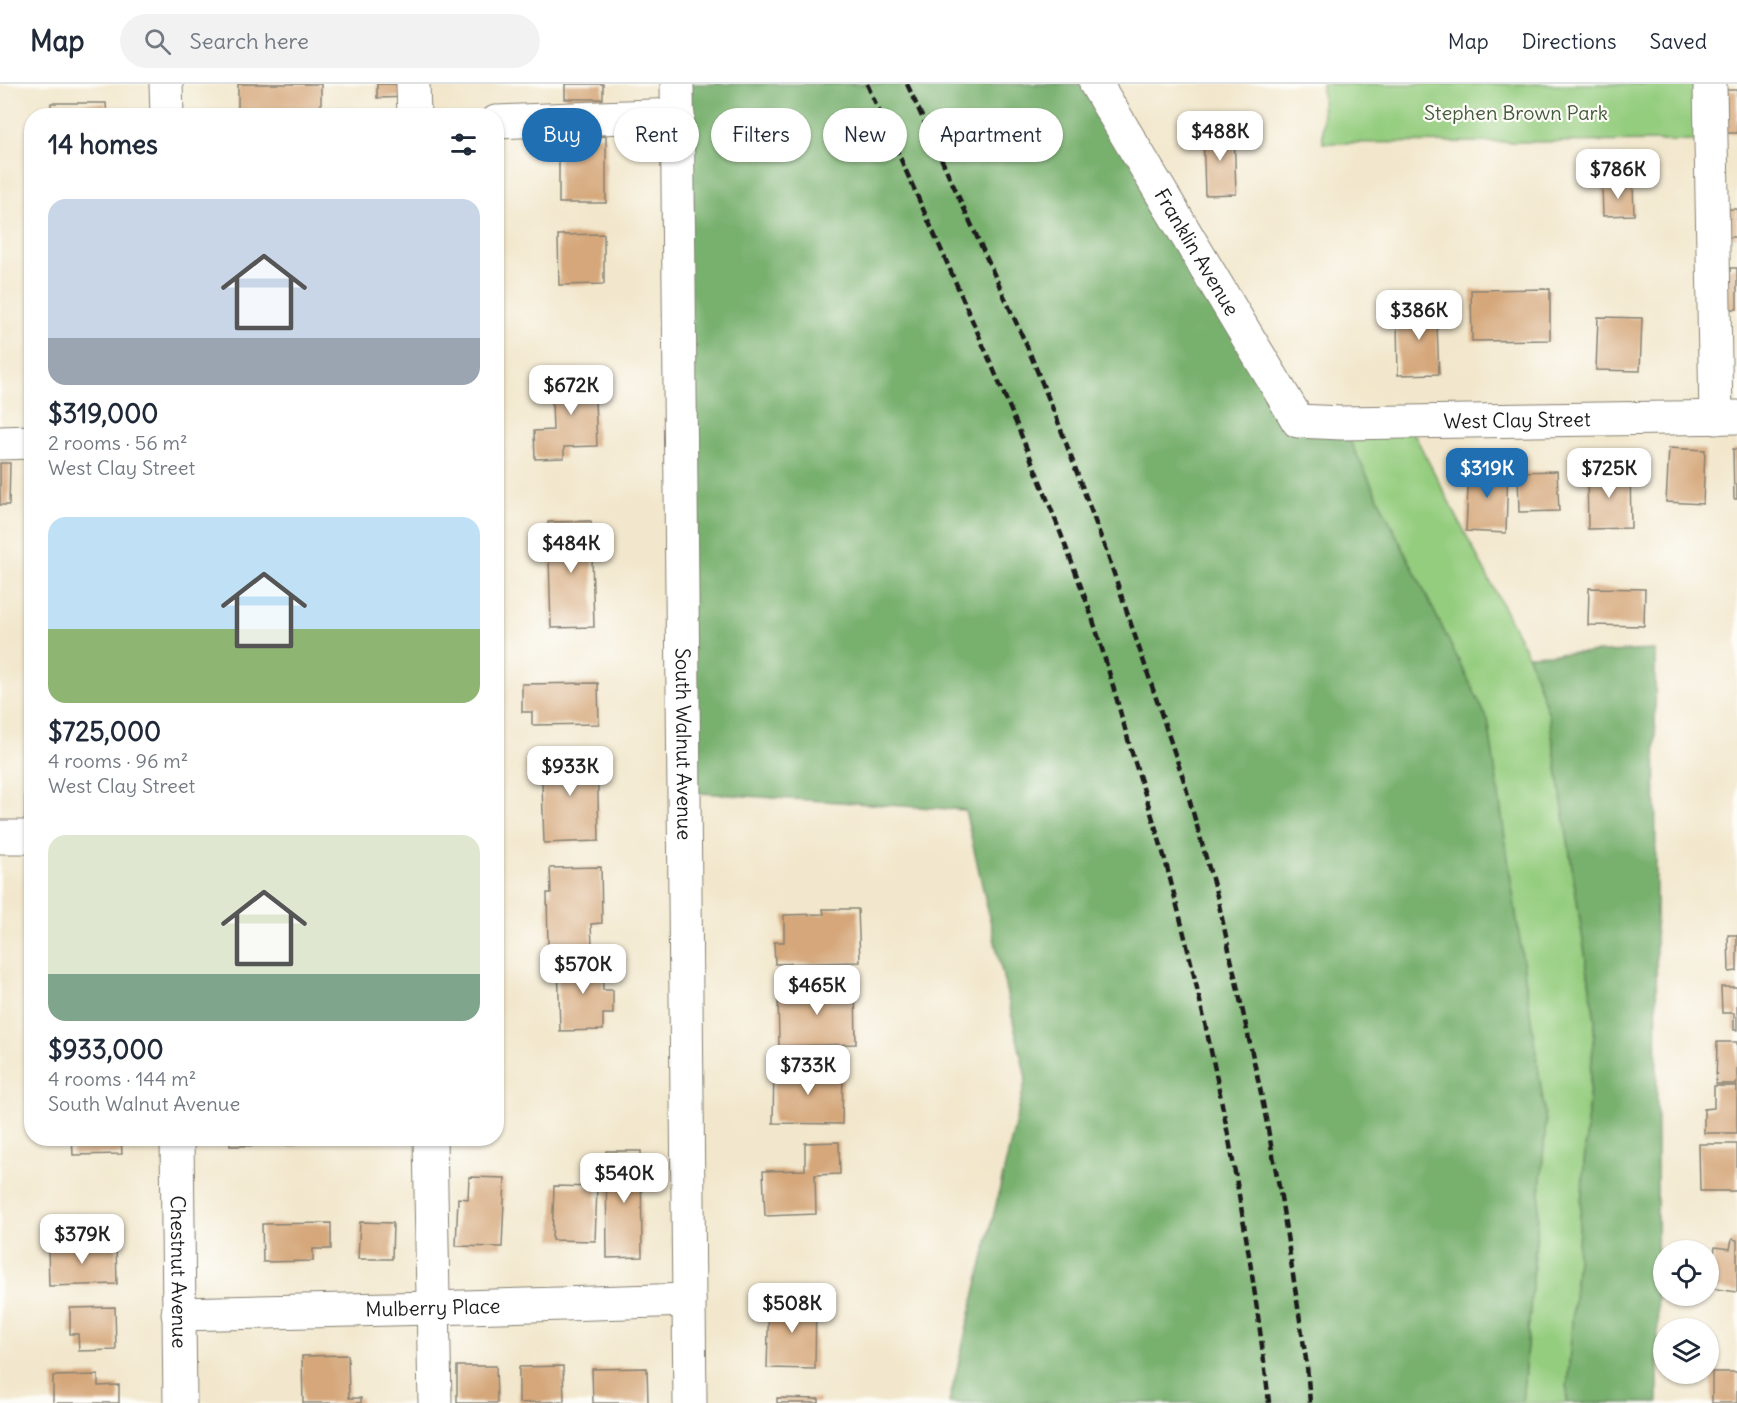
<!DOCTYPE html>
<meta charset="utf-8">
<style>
body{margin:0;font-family:Delius,sans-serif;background:#f2f2f3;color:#1f2937;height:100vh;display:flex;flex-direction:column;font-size:22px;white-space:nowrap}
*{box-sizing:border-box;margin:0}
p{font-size:20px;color:#747a83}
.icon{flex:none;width:33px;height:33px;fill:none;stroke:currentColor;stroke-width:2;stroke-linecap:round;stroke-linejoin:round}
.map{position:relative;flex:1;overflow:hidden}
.drawer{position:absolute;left:24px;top:24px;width:480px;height:1038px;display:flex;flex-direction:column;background:#fff;border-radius:24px;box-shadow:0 2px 4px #0004}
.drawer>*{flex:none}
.hud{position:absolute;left:522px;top:24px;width:570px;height:54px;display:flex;gap:12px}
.tools{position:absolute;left:1653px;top:1156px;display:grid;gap:12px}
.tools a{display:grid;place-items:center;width:66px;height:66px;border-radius:50%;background:#fff;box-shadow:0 2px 4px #0004;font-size:30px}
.price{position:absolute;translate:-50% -51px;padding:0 14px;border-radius:12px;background:#fff;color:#222;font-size:20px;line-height:39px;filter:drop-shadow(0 2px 3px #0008)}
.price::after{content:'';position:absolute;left:50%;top:36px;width:18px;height:14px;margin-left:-9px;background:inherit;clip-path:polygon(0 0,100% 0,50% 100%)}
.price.active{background:#1f6fb2;color:#fff}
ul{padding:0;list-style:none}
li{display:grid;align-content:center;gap:12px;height:318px;padding:0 24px}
li span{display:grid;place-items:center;height:186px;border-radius:18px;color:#555}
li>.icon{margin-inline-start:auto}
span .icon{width:108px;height:108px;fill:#fffc;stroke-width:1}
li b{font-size:26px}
h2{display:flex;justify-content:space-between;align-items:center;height:72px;padding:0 24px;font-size:26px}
.chip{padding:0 21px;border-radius:27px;background:#fff;box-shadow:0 2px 4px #0004;font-size:21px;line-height:54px}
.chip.active{background:#1f6fb2;color:#fff}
header{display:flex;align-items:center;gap:36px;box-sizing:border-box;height:84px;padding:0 30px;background:#fff;border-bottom:2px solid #e0e1e3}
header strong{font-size:28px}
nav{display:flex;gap:33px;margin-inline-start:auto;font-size:21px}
.search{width:420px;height:54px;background:#f2f2f3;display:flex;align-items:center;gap:15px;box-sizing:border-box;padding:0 21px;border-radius:33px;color:#747a83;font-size:22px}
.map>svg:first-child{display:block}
</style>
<header>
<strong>Map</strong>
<div class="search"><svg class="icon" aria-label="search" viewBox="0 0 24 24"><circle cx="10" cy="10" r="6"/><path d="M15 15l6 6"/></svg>Search here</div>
<nav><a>Map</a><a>Directions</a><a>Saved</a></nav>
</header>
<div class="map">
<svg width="1737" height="1319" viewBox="0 0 1737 1319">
<rect width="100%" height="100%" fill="#fdfcf7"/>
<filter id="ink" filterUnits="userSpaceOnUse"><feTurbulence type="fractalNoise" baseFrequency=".0167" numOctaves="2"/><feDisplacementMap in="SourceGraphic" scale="12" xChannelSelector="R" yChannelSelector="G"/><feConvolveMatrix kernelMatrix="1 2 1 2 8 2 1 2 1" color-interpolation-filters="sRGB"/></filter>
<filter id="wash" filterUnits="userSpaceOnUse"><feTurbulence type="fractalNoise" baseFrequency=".008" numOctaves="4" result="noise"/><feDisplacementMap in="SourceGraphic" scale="24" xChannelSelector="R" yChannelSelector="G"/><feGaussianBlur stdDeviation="1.35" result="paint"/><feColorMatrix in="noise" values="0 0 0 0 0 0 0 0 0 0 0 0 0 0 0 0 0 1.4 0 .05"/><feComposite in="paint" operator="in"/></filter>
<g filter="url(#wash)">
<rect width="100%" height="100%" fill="#f2e7cc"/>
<path fill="#95cd7f" stroke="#58744e" stroke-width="1.5" d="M1322 0H1710L1711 57 1323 59Z
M1408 338 1528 571 1549 630 1595 936 1566 1319H1522L1546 1038 1341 339Z"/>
<path fill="#78b06e" stroke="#4a6645" stroke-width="1.5" d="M677 0H1096L1298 337 1341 339 1488 636 1546 1038 1522 1319H949L1026 994 965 726 684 708Z
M1655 566 1658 1319H1566L1595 936 1549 631 1528 571Z"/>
<g id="blocks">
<path fill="#d5a77a" d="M238 0H321V26L238 27Z
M377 0H411L412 13 377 14Z
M565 0H603V15H565Z
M1721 6H1737V49H1722Z
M51 19H106L107 32H51Z
M1234 45 1236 110 1205 111 1203 46Z
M606 52V119H559V53Z
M1633 100 1634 131 1603 132 1602 101Z
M1728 125H1737V153H1728Z
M604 150V200L559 201 558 151Z
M1726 184H1737V225H1726Z
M1550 205V256L1472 257 1471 206Z
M1436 219 1439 290 1398 291 1397 238H1409L1408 220Z
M1598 233 1642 234 1640 287 1596 286Z
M603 292V317H595L597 362 564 363V374L535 375 534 347 553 346 551 293Z
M1669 364 1705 366 1703 420 1666 418Z
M1733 365H1737V415H1734Z
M0 379H10L9 421H0Z
M1469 382 1508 383 1506 449 1466 447Z
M1630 384 1631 444 1588 445 1587 385Z
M1557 387 1559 427 1519 428 1518 388Z
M591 437 594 543 551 544 548 438Z
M1589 504 1645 505 1644 542 1588 541Z
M598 599 599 640 532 641V628H522V600Z
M597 668 599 757 544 759 541 670Z
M25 711H32V741H25Z
M601 783 602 839 591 840 592 862 548 863 547 809H551L550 784Z
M823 825H858L860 878 775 880 774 858H784V831L824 830Z
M1728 851H1737V887L1729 888Z
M602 875 603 906H613V930H603V946L560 947 558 876Z
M855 902 856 960 779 962 778 904Z
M1721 903H1737V946H1734V929H1722Z
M1717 958H1737V1000H1716Z
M774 984 843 985 842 1040 773 1039Z
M1714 1002H1737V1049H1704V1025L1714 1024Z
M72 1054H121L122 1070 73 1071Z
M230 1054H296V1061L230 1062Z
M839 1058 840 1090 815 1091 816 1130 765 1132 763 1087 805 1086V1059Z
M1699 1060H1737V1107H1700Z
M606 1067H641L642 1173 607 1174Z
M469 1093 505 1094 502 1163 456 1162 458 1114 468 1115Z
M554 1102 597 1103 595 1157 552 1156Z
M360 1138 393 1139 392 1175H358Z
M331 1139V1165H313V1177L263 1178 262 1140Z
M1732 1155 1737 1156V1208L1709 1204 1715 1163 1730 1165Z
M116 1160 117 1200 49 1202 48 1162Z
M769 1214 816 1215 815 1285 767 1284Z
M115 1223 116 1266 79 1267 78 1250H70V1224Z
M348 1271 349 1314H361V1319H303L302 1272Z
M457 1282H496L497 1319H457Z
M563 1282 564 1317 519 1319V1283Z
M647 1284 648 1319H593L592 1285Z
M1712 1288H1737V1319H1712Z
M98 1291V1302L119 1301V1319H53V1292Z
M777 1314 819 1315V1319H777Z"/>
</g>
</g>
<g filter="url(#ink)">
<use href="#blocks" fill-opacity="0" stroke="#878274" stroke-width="1.5"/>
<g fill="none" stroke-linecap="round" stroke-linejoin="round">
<defs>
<g id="minor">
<path d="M166 0 167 32"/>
<path d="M413 0 414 32"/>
<path id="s1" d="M677 0 690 1319"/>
<path id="s2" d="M1096 0 1298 337 1341 339 1737 333"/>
<path d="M1710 0 1716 334"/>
<path d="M496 38 678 31"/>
<path d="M0 359 32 358"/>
<path d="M0 753H32"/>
<path id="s3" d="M177 1054 180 1319"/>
<path d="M430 1054 435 1319"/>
<path id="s4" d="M178 1230 433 1224 689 1216"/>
</g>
</defs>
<use href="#minor" stroke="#878274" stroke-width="35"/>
<use href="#minor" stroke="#fff" stroke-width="33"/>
<path stroke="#1c1c1c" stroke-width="4.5" stroke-dasharray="9 4.5" stroke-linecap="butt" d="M867 0C944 172 1022 342 1087 519 1104 567 1117 617 1131 666 1142 701 1154 737 1164 772 1212 951 1248 1135 1269 1319
M907 0 1026 260 1057 335 1108 472 1184 697 1217 812 1261 1009 1281 1113 1307 1282 1310 1319"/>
</g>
</g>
<g text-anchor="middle" stroke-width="4.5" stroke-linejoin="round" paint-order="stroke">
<g font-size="20" fill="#465a3f" stroke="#fdfcf7">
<text x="1516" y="36">Stephen Brown Park</text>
</g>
<g font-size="20" fill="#1c1c1c" stroke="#fdfcf7">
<text dy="7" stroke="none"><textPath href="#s2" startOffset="196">Franklin Avenue</textPath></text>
<text dy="7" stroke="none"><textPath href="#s2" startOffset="612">West Clay Street</textPath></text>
<text dy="7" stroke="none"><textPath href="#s1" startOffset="660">South Walnut Avenue</textPath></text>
<text dy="7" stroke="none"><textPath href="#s3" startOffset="134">Chestnut Avenue</textPath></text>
<text dy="7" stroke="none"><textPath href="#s4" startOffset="255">Mulberry Place</textPath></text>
</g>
</g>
</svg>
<div class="tools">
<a><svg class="icon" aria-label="locate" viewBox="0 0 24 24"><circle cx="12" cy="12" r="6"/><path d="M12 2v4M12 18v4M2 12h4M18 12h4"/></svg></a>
<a><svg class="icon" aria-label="layers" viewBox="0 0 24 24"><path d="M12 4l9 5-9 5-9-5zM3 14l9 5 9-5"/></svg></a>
</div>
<b class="price" style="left:1220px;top:78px">$488K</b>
<b class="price" style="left:1618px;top:116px">$786K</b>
<b class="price" style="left:1419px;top:257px">$386K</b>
<b class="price" style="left:571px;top:332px">$672K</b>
<b class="price active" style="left:1487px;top:415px">$319K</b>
<b class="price" style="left:1609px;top:415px">$725K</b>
<b class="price" style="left:571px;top:490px">$484K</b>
<b class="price" style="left:570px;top:713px">$933K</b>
<b class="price" style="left:583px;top:911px">$570K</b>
<b class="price" style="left:817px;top:932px">$465K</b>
<b class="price" style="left:808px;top:1012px">$733K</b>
<b class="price" style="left:624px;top:1120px">$540K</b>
<b class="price" style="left:82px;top:1181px">$379K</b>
<b class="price" style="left:792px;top:1250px">$508K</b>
<div class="hud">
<a class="chip active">Buy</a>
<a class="chip">Rent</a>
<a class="chip">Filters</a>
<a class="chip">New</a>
<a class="chip">Apartment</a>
</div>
<section class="drawer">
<h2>14 homes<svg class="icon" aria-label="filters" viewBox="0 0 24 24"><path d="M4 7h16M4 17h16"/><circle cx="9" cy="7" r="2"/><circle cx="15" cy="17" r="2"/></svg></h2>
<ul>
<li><span style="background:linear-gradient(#c9d6e8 75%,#9aa5b1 0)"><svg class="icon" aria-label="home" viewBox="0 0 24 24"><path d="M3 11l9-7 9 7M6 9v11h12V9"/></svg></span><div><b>$319,000</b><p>2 rooms · 56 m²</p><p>West Clay Street</p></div></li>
<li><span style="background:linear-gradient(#bfe0f5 60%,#8fb573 0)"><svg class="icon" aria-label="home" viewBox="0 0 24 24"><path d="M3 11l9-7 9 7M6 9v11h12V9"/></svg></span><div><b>$725,000</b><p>4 rooms · 96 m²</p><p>West Clay Street</p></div></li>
<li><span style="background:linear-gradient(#dfe7d0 75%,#7fa58c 0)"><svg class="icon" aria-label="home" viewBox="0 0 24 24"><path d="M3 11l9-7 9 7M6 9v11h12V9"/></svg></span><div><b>$933,000</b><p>4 rooms · 144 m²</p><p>South Walnut Avenue</p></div></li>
</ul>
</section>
</div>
